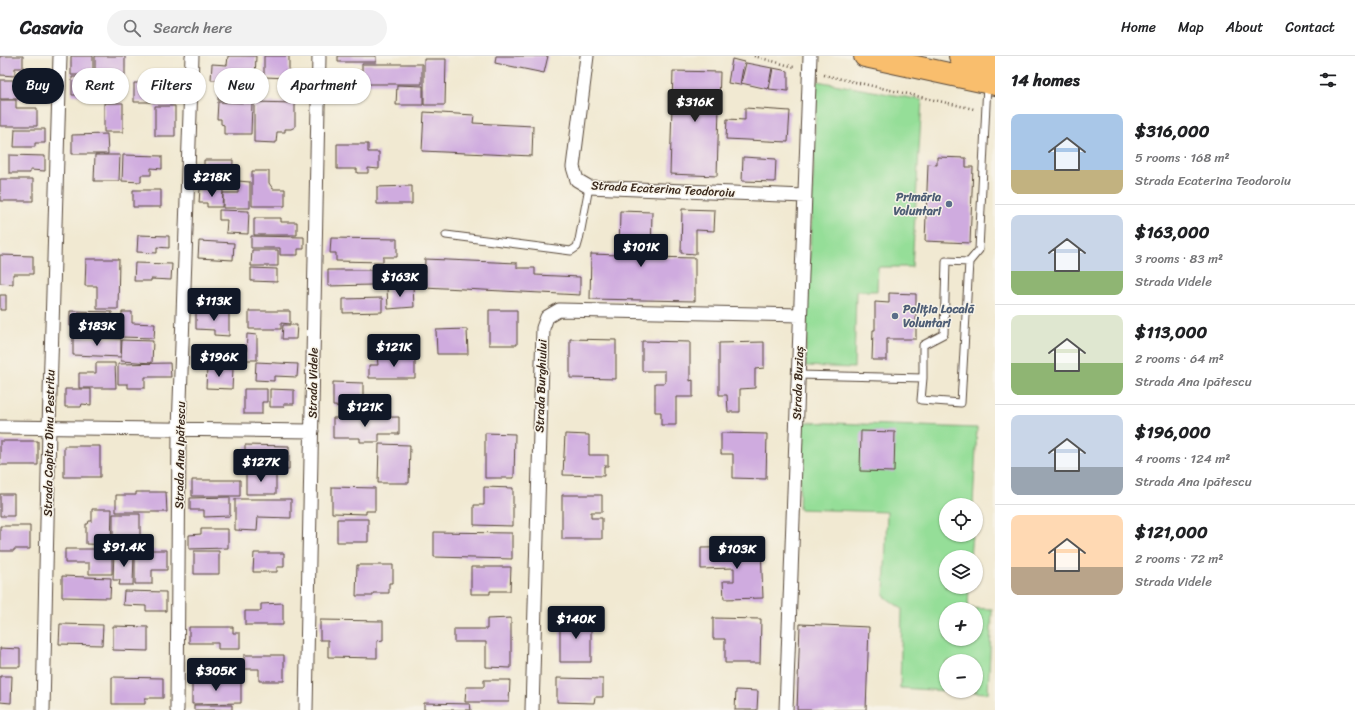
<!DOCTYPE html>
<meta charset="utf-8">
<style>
body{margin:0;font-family:Sriracha,sans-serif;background:#f2f2f2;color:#202124;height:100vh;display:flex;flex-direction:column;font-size:15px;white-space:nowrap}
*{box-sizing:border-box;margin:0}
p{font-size:13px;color:#757577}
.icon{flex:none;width:22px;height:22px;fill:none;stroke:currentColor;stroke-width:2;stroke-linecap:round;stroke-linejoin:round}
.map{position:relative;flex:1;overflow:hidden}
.side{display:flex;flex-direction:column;background:#fff;width:360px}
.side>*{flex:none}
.hud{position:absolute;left:12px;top:12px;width:380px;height:36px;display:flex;gap:8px}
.buttons{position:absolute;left:939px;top:442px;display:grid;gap:8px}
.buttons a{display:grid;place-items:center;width:44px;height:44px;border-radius:50%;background:#fff;box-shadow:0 1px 3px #0004;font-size:20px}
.price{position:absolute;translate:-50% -34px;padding:0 9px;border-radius:4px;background:#111827;color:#fff;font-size:13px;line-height:26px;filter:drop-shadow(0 1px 2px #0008)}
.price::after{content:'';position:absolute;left:50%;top:24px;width:12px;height:9px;margin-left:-6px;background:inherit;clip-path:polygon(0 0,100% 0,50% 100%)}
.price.selected{background:#222;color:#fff}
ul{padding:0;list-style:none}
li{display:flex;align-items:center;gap:12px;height:100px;padding:0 16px}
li+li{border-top:1px solid #e0e0e0}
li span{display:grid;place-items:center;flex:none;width:112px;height:80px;border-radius:8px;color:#555}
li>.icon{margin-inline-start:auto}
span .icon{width:48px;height:48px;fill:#fffc;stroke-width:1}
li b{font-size:17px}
h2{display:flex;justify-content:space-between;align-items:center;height:48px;padding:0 16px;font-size:17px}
.pill{padding:0 14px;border-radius:18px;background:#fff;box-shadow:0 1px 3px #0004;font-size:14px;line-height:36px}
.pill.selected{background:#111827;color:#fff}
header{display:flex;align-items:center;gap:24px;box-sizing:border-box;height:56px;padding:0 20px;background:#fff;border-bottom:1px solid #e0e0e0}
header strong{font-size:19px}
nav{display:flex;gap:22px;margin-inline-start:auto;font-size:14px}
.search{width:280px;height:36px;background:#f2f2f2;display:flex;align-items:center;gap:10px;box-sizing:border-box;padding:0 14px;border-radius:22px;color:#757577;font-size:15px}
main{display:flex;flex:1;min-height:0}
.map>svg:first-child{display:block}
</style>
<header>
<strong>Casavia</strong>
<div class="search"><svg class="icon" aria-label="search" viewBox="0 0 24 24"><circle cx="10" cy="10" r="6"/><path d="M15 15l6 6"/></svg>Search here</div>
<nav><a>Home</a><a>Map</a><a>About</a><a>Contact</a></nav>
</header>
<main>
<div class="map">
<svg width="995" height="654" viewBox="0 0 995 654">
<rect width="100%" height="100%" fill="#f7f3e8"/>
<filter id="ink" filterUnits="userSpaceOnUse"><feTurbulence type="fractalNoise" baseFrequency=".025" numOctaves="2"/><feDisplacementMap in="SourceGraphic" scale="8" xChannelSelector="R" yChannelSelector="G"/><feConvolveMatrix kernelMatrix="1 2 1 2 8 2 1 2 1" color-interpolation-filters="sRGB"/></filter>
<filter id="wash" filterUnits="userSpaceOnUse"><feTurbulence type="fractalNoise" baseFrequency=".012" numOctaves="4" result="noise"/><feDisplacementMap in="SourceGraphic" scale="16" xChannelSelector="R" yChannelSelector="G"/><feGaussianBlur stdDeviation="0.9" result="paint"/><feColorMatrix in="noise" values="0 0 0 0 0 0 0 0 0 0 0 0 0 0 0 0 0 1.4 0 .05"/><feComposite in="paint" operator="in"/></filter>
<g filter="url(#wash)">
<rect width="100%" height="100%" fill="#f1e9d2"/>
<path fill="#95de98" stroke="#68845b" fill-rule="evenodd" d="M817 25 922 44 912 211H878L877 235H856L854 312 805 310Z
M802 366 977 372 973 449H946V479H972L970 501H946V531H969L968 552 992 553 988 637 952 635H976V605H946V635L900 632 902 553 884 540 887 456 799 453ZM946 553H976V583H946Z"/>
<g id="blocks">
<path fill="#cfabdf" d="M0 0H23V12H15V20L0 19Z
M71 0H93V19H71Z
M95 0H125V20H95Z
M228 0H256L254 46 218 44 219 29 226 30V24H211L212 8 227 9Z
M264 0H289V22L264 21Z
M338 0H376V6H338Z
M496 0H548L544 17 495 7Z
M424 3H446L445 49H424Z
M732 3 744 6 740 29 728 27Z
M746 7 772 12 768 33 741 27Z
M362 8H422V28H340V15H362Z
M773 12 788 15V35L769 33Z
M673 15 720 16 717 120 670 118Z
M72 21 114 22V35L103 34V39H72Z
M0 24H15V26H33V43H0Z
M134 27H156V34H168V46H134Z
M397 29 423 30V49H396Z
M0 44H16V52H37V70H0Z
M218 46 252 47 251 78H224V69L221 68V63H217Z
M254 46 295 47V71L291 73H285V76H277L276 87 254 86Z
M104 47H123V76H104Z
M155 50H175V80H155Z
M745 52 790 55 788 86 726 83 727 63 745 64Z
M424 56 474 59 473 67 533 70 532 100 422 95Z
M15 73H45V87H35V91H14Z
M107 78 108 98H72V79Z
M337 88H368V96H379V113L368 112V117H357V113H337Z
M9 99 45 100V115L30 114V117H9Z
M95 99H120L119 125H94Z
M123 99 162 100V113L151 112V119H141V126L122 125Z
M743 101 776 103 775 126 742 125Z
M937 101 966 102V111H973L970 187 925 185 928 108 937 109Z
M204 104H233L232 131 204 130Z
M252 115H269V127L273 133H285V150H252Z
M0 123H33V145H0Z
M238 125 250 126V152H223V137H238Z
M412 130V148H377V131Z
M200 133 223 134 222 151H207V147H199Z
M133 134H161V151H133Z
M682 153 715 154 714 175 696 174V198L681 197Z
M219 154 249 155 248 178 226 177 227 164H219Z
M620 155 652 156 651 201 695 202V245L590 243 591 198 619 199Z
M254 162H281V166H297V179H254Z
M138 179 169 180V192L157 191V197L137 196Z
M251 180 304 181V193H298V199H280V192H251Z
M331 182 397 183V201H383V206L336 205V197H330Z
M199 185 234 187 233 204 198 202Z
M252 194H278V210H251Z
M0 199 33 200V218H13V228L0 227Z
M86 203H119L118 253H97V230H85Z
M425 203 517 207V212H535V219L580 221V239L424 231Z
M135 207 172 208 171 224 151 223V225H134Z
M251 212 277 213V226L251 225Z
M328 214H372V229L328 230Z
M413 230 414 251 388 253 387 232Z
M889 237 916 238V283H887V304H872L873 274H875V246L889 247Z
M0 239H6V254H0Z
M382 242V256L343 257V243Z
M489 254H517V289H489Z
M70 255 112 256V275H82V270H70Z
M196 255 229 256V280L214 279V274L196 273Z
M249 255H290V268L281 267V273H249Z
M122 256H132V267L155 268 154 282 121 281Z
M283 269H297L296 283H282Z
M467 273 468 298H437L436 274Z
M247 278 257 279V304H246Z
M73 281 121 283V301L73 299Z
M570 283 616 284V323L570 322Z
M122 284 153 285 152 307 121 305Z
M642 285 690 286V325L693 324V341H676V369H661V356H655V327H665V315H642Z
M764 286V312L755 313V332L740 333V356H728L727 339H719V287Z
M377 300H415V322H369V309H378Z
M256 306 298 308 297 321 274 320V325L255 324Z
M96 307H115L116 332H79V317H96Z
M170 307 171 321H145V332H128V328H118V308Z
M207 311 233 313 232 333 206 332Z
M333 326 363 327V352L333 350Z
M65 333H91V349L82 348 81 351H65Z
M244 333H267V346H262V358H244Z
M270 333 294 334V348H284V351H270Z
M399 361V378H379V386H360V382H333V362Z
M861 375 895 376 894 416 860 415Z
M485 377 515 378 514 422H485Z
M721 377 767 378 766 423 733 422V398H721Z
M565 378 589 379V399H608V410H604V420L563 419Z
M0 385H38V409H0Z
M379 388 410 389 409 427H378Z
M245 389 289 390V414H245Z
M64 390H100V421H64Z
M246 415 276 416V438H246Z
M192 424H240V440H192Z
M332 431 375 432V455H366V458L332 457Z
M484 431 513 432V470L474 469V449H484Z
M136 436H166L167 456H116V439H136Z
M0 438H14V460H0Z
M562 439H602V456H591V462H602V483H562Z
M230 441V460L204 461V454H190V442Z
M235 443H291V462L258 461 257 475 235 474Z
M92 453H112L111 489 86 488V468H88L89 465H92Z
M113 458H140V482H113Z
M337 463H368V486H337Z
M0 470H30V493H14V495H0Z
M201 473H228V492L189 493V479L201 478Z
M434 476 512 477V503L434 501Z
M761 491 763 542 724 543 723 525H734V512L701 513V492Z
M65 493H112V518H89V507H65Z
M135 494H167V514H152V528H135Z
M114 495 134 496 133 529H119L120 524H113Z
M194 495H219V518H194Z
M254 497H284V511H277V516H253Z
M357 509H393V527H389V537H373V540H356Z
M471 511H511L510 535H490V538H471Z
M62 520 111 522 110 542 62 541Z
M124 535 166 536V555H146V550L123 549Z
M283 547V569H245V555H261V548Z
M511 562V612L486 611V586H454V573H487V563Z
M713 562 761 563 760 607H725V583H713Z
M560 563H591V606H560Z
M320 564 383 565V584L377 585V602L328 601V584H320Z
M60 568 103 569 102 589 59 588Z
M800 568 869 571 866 654H797Z
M113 570 148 571V595L113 594Z
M189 571H233V577H240V593H218V587H189Z
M0 592 20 593V611H0Z
M244 599H284V625H259V613H244Z
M0 620H12L11 647 0 646Z
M112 621 163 622V642H145V648H112Z
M557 622 603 623V641H595L594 647 557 646Z
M241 623V647L192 648V624Z
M484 624H510L509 646H465L466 631H484Z
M736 634 758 635 757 654H735Z
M424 647 470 648 471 654H424Z
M194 649H232V654H194Z"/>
</g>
</g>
<g filter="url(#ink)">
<use href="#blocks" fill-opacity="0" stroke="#564739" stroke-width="1"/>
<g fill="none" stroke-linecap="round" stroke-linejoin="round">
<defs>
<path id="service" d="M446 179 571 195 577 191 579 184 589 131
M799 319 923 322V289L944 278 946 205 969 206
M923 322 921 344 961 347 969 206 979 194 987 28"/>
<path id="minor" d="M587 0 573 111 577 124 589 131 804 140
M0 371 312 375
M43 654 49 372 60 0
M177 654 179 374 192 0
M306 654 319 0
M532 654 543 272 547 261 559 254 800 259
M786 654 810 0"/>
<path id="trunk" d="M865 0 995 28
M960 0 995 8"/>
</defs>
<use href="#service" stroke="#564739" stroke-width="9"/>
<use href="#minor" stroke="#564739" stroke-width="15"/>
<use href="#trunk" stroke="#564739" stroke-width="24"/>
<path stroke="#564739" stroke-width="2.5" stroke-dasharray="1 3" stroke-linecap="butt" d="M754 0 794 11
M824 19 974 53"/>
<use href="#service" stroke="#fff" stroke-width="7"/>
<use href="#minor" stroke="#fff" stroke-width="13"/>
<use href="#trunk" stroke="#f9be6d" stroke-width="22"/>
</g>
</g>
<g fill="#5c6f8a" stroke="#f7f3e8" stroke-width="1.5">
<circle cx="949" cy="148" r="4"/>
<circle cx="895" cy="260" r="4"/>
</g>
<g text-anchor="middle" stroke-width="3" stroke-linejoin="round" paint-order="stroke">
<g font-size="12" fill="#3b2a1e" stroke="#f7f3e8">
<text transform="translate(663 133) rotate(3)" y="4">Strada Ecaterina Teodoroiu</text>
<text transform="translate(313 327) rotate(-89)" y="4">Strada Videle</text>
<text transform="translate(798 327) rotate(-88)" y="4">Strada Buziaș</text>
<text transform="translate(541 330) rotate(-88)" y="4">Strada Burghiului</text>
<text transform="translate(49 387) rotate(-89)" y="4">Strada Capita Dinu Pestritu</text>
<text transform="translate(180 399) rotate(-89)" y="4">Strada Ana Ipătescu</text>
</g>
<g font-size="12" font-weight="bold" fill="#4e5e75" stroke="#f7f3e8" text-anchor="end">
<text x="941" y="145">Primăria<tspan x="941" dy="14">Voluntari</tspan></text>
<text x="903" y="257" text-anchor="start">Poliția Locală<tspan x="903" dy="14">Voluntari</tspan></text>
</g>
</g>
</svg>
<div class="buttons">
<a><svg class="icon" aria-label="locate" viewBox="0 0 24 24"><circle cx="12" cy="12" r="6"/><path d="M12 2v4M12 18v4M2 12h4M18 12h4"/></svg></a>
<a><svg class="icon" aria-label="layers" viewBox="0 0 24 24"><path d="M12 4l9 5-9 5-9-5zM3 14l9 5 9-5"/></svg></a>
<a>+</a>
<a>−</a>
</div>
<b class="price selected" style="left:695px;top:67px">$316K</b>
<b class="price" style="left:212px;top:142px">$218K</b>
<b class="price" style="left:641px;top:212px">$101K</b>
<b class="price" style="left:400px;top:242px">$163K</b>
<b class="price" style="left:214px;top:266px">$113K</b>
<b class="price" style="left:97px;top:291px">$183K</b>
<b class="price" style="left:394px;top:312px">$121K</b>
<b class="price" style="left:219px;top:322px">$196K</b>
<b class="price" style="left:365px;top:372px">$121K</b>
<b class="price" style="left:261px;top:427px">$127K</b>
<b class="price" style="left:124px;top:512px">$91.4K</b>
<b class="price" style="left:737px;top:514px">$103K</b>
<b class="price" style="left:576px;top:584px">$140K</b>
<b class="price" style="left:216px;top:636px">$305K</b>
<div class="hud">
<a class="pill selected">Buy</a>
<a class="pill">Rent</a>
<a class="pill">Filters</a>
<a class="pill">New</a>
<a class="pill">Apartment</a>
</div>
</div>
<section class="side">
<h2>14 homes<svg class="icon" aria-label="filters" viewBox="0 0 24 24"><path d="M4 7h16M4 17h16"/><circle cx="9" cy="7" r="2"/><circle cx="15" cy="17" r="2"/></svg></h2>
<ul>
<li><span style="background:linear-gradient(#a9c7e8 70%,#c2b280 0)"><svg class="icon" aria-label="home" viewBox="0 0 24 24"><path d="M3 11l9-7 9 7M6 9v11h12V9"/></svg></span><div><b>$316,000</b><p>5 rooms · 168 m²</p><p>Strada Ecaterina Teodoroiu</p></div></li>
<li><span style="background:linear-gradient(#c9d6e8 70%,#8fb573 0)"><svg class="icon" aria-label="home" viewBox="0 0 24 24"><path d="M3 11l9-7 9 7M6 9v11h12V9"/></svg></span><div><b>$163,000</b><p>3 rooms · 83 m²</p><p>Strada Videle</p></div></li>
<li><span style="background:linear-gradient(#dfe7d0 60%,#8fb573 0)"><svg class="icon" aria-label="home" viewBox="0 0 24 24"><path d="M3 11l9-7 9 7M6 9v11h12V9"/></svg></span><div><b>$113,000</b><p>2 rooms · 64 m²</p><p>Strada Ana Ipătescu</p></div></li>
<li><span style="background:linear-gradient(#c9d6e8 65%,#9aa5b1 0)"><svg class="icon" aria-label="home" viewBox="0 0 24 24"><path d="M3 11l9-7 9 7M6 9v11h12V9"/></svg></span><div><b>$196,000</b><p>4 rooms · 124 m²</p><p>Strada Ana Ipătescu</p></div></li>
<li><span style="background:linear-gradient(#ffd9b3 65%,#b9a48a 0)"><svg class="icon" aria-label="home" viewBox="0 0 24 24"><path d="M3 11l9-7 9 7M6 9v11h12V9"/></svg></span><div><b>$121,000</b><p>2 rooms · 72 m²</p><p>Strada Videle</p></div></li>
</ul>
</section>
</main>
